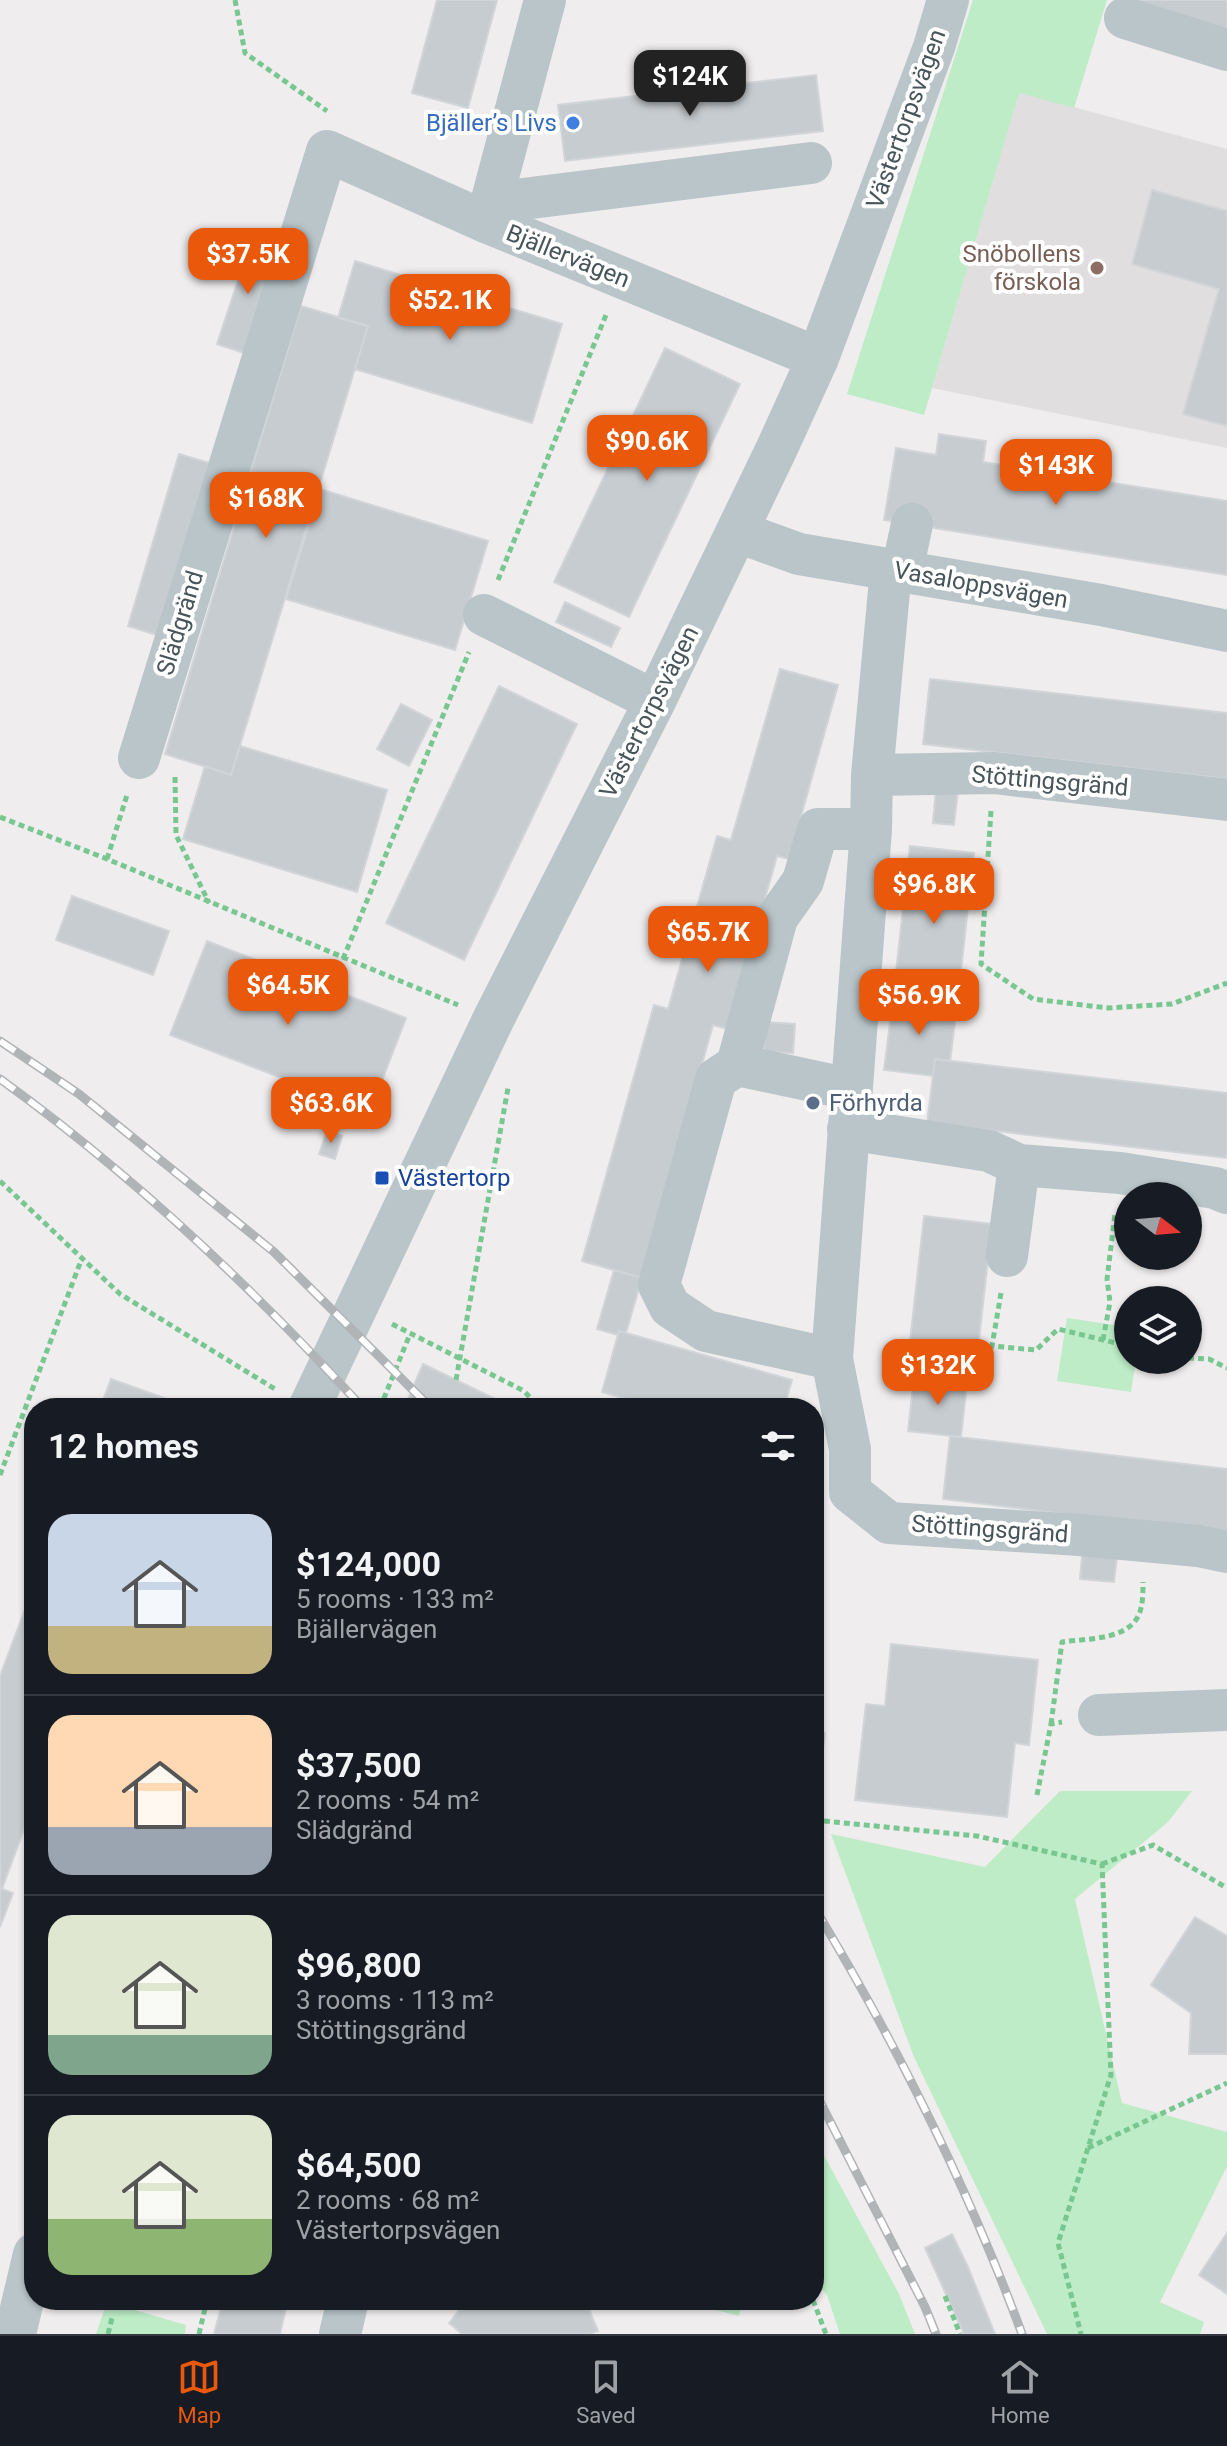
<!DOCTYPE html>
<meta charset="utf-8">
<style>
body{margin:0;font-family:Roboto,sans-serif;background:#242831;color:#f1f3f6;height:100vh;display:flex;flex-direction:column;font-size:30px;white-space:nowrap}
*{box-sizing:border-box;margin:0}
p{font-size:26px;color:#9ea1a6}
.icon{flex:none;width:44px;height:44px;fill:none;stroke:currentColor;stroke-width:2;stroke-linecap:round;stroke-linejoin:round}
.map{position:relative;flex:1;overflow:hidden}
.drawer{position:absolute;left:24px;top:1398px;width:800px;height:912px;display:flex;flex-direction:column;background:#171b24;border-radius:32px;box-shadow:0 2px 6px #0004}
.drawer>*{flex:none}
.needle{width:52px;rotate:106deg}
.fabs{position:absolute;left:1114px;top:1182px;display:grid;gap:16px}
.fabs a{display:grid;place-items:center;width:88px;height:88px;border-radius:50%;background:#171b24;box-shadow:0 2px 6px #0004;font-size:40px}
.price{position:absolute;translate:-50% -68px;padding:0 18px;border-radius:16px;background:#ea580c;color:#fff;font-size:26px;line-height:52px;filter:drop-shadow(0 2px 4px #0008)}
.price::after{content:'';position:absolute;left:50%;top:48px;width:24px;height:18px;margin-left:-12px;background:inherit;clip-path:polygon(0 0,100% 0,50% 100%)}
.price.selected{background:#222;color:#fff}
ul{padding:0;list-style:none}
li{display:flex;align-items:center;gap:24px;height:200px;padding:0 24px}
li+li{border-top:2px solid #363941}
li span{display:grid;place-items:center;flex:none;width:224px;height:160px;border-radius:24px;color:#555}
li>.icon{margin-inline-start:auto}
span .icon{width:96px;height:96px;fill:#fffc;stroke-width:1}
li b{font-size:34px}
h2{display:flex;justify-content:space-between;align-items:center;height:96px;padding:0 24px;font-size:34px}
.tab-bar{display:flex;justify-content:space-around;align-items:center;height:112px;border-top:2px solid #363941;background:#171b24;font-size:22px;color:#9ea1a6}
.tab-bar a{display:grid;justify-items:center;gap:4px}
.tab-bar .selected{color:#ea580c}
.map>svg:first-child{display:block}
</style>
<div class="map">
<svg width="1227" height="2334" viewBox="0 0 1227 2334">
<rect width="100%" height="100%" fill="#f0edee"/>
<path fill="#e1dedf" d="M1019 92 1227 149V448L932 388Z"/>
<path fill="#bdecc6" d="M973 0H1107L1074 108 1019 93 924 415 847 394Z
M1067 1318 1128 1327V1360H1136L1131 1392 1057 1381Z
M1060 1791H1192L1168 1822 1075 1899 1122 2103 1227 2132V2166L1160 2302 1204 2322 1200 2334H1047L914 2057 831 1834 985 1867Z
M814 2137 899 2294 915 2334H840L827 2295 814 2281Z
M678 2300H743L739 2316Z
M107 2302 186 2325 185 2334H96Z"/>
<path fill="#c7ccd0" stroke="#d1d5d9" stroke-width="2" d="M437 0H497L468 108 412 93Z
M1130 0H1227V29Z
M816 75 823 131 565 161 558 105Z
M1152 190 1227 211V426L1183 414 1219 289 1132 264Z
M252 238 279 247 244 353 217 344Z
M355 261 562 324 532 423 355 369 368 326 338 318Z
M301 306 368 326 231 775 165 754Z
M665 348 740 384 629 617 554 582Z
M939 434 986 441 983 462 1059 474 1063 453 1110 460 1107 482 1227 501V575L884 520 896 448 936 455Z
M179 454 209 463 157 635 128 626Z
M320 489 488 541 455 650 286 599Z
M565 602 620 628 611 647 556 622Z
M780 669 838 685 789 859 777 856 728 1029 713 1025 642 1278 582 1261 654 1005 668 1009 717 836 731 840Z
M930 679 1227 713V779L923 744Z
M499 686 577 724 464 960 386 923Z
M401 704 432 720 409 766 377 749Z
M240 746 387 790 357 892 183 839 205 766 231 775Z
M936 788 958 790 954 825 933 823Z
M910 846 974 853 957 1007 893 999Z
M72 896 169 931 153 975 56 940Z
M207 941 406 1018 370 1112 170 1035Z
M893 999 957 1007 950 1061 935 1059 933 1076 884 1070Z
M766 1022 795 1024 793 1053 764 1052Z
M935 1059 1227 1093V1158L927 1123Z
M327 1131 342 1136 335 1159 319 1154Z
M924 1216 992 1224 974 1384 906 1377Z
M614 1270 642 1278 626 1333 619 1331 618 1335 597 1329Z
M619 1331 792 1380 784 1408H659L602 1392Z
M423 1364 456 1380 514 1408H404Z
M914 1378 967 1383 961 1437 908 1431Z
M111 1379 170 1400 167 1408H100Z
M950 1436 1227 1469V1534L943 1499Z
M1083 1545 1118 1549 1114 1582 1080 1579Z
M34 1585V1802L2 1889 13 1893 0 1927V1676Z
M891 1644 1038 1660 1029 1745 1015 1743 1007 1817 855 1800 866 1704 885 1706Z
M814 1732 825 1733 820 1775H814Z
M1195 1917 1227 1936V2054H1189L1191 2013 1151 1985Z
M1227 2233V2294L1199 2275Z
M952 2234 968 2267 995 2334H964L925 2248Z
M223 2300H288L280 2334H214Z
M467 2300H585L598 2331 589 2334H462L449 2323Z"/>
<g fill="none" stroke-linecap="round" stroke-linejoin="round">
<path stroke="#78c791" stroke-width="5" stroke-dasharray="6 4" stroke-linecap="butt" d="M235 0 245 53 327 111
M498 580 606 315
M175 777 176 835 209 903
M991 811 981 964 1033 999 1108 1008 1172 1004 1227 983
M0 817 107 859 458 1005
M107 859 127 795
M343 959 469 652
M0 1181 120 1294 275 1389
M1001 1293 992 1346 1036 1350 1058 1329 1128 1346
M392 1324 524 1391 540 1408
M1103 1340 1110 1302 1107 1279 1115 1214
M1188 1358 1209 1359 1227 1368
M456 1380 508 1088
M380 1408 410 1334
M0 1475 82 1258
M1051 1724 1062 1642C1088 1638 1134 1641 1141 1608 1143 1600 1143 1590 1143 1582
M1037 1795 1051 1724 1062 1722
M814 1820 977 1836 1102 1864 1111 2075 1058 2243 1081 2334
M1102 1864 1153 1845 1227 1888
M1088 2148 1227 2083
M945 2296 960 2334
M813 2300 826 2334
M108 2334 112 2318
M199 2334 207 2300"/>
<path stroke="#b9c5c9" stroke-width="42" d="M1125 18 1227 50
M491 203 811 163
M486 222 545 0
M738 532 799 554 1101 605 1227 631
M891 569 872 775 871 829 832 1359 850 1449V1492L889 1523 1080 1535 1198 1546 1227 1552
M902 571 912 524
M484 615 655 701
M139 758 327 151 486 222 818 358
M872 775 994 773 1227 800
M737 1065 777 918 803 881 818 829H871
M848 1129 989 1151 1019 1165 1120 1173 1215 1188 1227 1193
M1007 1256 1019 1165
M832 1359 706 1331 670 1307 659 1285 716 1079 737 1065 850 1089
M309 1408 493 1020 655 701 777 448 818 358 934 47 948 0
M1099 1715 1227 1710
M15 2334 34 2254
M340 2334 348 2300"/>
<defs>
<path id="rail" d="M0 1041 79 1094 274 1252 431 1408
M0 1079C133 1175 252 1287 363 1408
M814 1907C896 2043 967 2185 1022 2334
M814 2090 925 2307 936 2334"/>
</defs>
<use href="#rail" stroke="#b0b4b7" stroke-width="9"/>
<use href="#rail" stroke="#fff" stroke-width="6" stroke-dasharray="18" stroke-linecap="butt"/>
</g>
<circle fill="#3f7fe0" stroke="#fff" stroke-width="3" cx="573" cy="123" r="8"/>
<circle fill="#8d6e63" stroke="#fff" stroke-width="3" cx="1097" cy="268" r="8"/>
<circle fill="#5c6f8a" stroke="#fff" stroke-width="3" cx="813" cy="1103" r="8"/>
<rect fill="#1a4fb4" stroke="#fff" stroke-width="3" x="374" y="1170" width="16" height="16" rx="4"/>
<g text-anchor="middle" stroke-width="8" stroke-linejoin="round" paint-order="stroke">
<g font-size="24" fill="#475459" stroke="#fff">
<text transform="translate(906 119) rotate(-70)" y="8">Västertorpsvägen</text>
<text transform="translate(568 256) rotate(22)" y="8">Bjällervägen</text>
<text transform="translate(981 585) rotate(10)" y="8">Vasaloppsvägen</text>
<text transform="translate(180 623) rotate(-73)" y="8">Slädgränd</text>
<text transform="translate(649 712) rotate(-63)" y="8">Västertorpsvägen</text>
<text transform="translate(1050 781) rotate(5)" y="8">Stöttingsgränd</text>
<text transform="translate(990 1529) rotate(4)" y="8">Stöttingsgränd</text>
</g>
<g font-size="24" fill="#366cbe" stroke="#fff" text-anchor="end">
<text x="557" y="131">Bjäller’s Livs</text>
</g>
<g font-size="24" fill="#785e54" stroke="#fff" text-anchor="end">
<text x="1081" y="262">Snöbollens<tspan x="1081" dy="28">förskola</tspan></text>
</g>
<g font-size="24" fill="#4e5e75" stroke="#fff" text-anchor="start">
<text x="829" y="1111">Förhyrda</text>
</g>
<g font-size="24" fill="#164399" stroke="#fff" text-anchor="start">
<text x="398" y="1186">Västertorp</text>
</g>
</g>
</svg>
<div class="fabs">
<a><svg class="needle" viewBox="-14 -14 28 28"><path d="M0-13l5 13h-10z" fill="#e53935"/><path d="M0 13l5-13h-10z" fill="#9ea1a6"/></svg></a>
<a><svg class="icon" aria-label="layers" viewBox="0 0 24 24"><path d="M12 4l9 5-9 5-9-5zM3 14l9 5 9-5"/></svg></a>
</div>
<b class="price selected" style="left:690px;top:118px">$124K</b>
<b class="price" style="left:248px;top:296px">$37.5K</b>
<b class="price" style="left:450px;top:342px">$52.1K</b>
<b class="price" style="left:647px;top:483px">$90.6K</b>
<b class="price" style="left:1056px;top:507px">$143K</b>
<b class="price" style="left:266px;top:540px">$168K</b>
<b class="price" style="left:934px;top:926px">$96.8K</b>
<b class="price" style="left:708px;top:974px">$65.7K</b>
<b class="price" style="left:288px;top:1027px">$64.5K</b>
<b class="price" style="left:919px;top:1037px">$56.9K</b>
<b class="price" style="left:331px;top:1145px">$63.6K</b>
<b class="price" style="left:938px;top:1407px">$132K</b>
<section class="drawer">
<h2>12 homes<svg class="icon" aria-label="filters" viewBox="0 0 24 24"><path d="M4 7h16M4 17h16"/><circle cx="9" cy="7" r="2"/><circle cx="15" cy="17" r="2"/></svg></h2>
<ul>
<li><span style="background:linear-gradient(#c9d6e8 70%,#c2b280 0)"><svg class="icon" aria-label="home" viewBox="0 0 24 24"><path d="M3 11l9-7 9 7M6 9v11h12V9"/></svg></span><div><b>$124,000</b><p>5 rooms · 133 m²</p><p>Bjällervägen</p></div></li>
<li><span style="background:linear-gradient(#ffd9b3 70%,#9aa5b1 0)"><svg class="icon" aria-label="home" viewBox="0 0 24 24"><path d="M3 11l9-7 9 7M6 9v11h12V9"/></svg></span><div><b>$37,500</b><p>2 rooms · 54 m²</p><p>Slädgränd</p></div></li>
<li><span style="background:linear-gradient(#dfe7d0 75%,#7fa58c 0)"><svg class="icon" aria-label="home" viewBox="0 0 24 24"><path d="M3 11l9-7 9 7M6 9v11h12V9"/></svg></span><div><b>$96,800</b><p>3 rooms · 113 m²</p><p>Stöttingsgränd</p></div></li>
<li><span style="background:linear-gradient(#dfe7d0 65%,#8fb573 0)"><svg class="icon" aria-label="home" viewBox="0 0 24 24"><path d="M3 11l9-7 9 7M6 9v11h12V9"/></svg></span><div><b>$64,500</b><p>2 rooms · 68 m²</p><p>Västertorpsvägen</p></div></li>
</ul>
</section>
</div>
<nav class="tab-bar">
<a class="selected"><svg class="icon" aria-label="map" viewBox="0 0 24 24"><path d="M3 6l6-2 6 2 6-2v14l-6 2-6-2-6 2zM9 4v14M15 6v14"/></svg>Map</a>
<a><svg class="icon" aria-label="saved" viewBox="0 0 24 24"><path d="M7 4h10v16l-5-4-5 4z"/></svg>Saved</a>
<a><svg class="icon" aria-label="home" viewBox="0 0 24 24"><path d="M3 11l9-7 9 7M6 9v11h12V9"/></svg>Home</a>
</nav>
